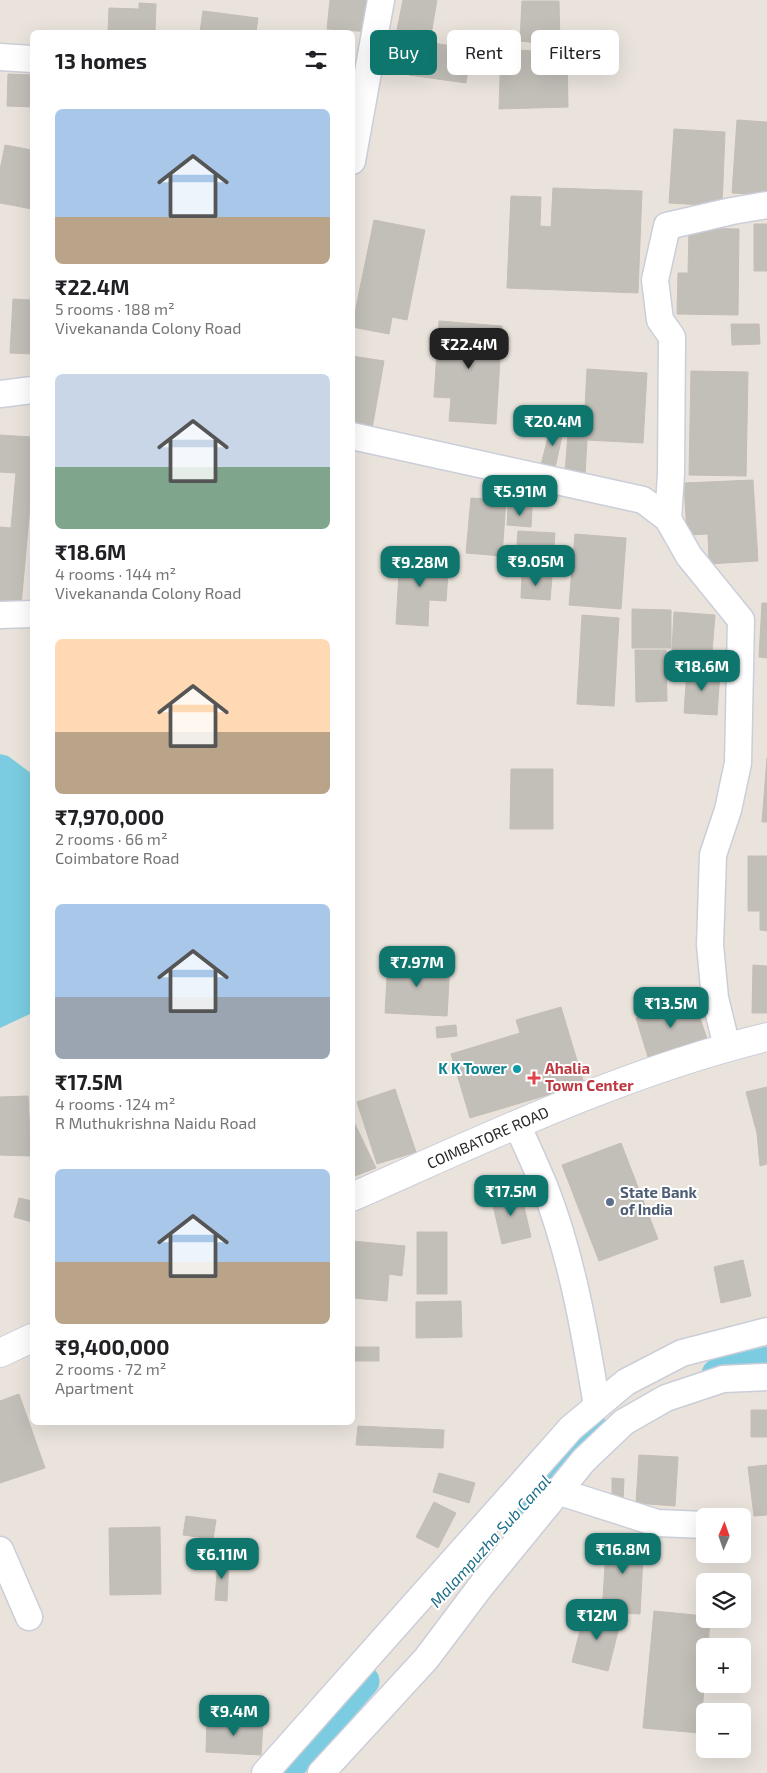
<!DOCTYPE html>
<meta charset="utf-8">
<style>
body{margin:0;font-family:"Exo 2",sans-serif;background:#f6f6f6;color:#202124;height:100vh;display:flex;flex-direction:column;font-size:19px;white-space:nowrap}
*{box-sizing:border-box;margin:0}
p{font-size:16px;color:#757577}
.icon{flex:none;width:28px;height:28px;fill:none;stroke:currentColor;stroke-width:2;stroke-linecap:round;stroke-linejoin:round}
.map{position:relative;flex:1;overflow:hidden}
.drawer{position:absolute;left:30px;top:30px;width:325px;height:1395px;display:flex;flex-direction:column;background:#fff;border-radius:8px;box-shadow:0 5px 20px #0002}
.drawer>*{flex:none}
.hud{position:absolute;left:370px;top:30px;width:321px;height:45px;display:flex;gap:10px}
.needle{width:32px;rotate:2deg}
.buttons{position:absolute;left:696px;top:1508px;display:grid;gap:10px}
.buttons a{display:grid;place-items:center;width:55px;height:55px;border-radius:8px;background:#fff;box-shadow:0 5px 20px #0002;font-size:25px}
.price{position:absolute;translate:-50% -42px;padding:0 11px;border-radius:10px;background:#0f766e;color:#fff;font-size:16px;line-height:32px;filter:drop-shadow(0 1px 2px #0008)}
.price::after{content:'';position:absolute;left:50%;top:30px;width:15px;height:11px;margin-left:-8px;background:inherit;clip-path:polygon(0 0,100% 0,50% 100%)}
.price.on{background:#222;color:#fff}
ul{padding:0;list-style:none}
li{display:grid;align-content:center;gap:10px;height:265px;padding:0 25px}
li span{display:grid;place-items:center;height:155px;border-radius:8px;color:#555}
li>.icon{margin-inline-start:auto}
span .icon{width:90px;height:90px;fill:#fffc;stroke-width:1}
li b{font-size:21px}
h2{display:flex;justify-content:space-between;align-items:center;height:60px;padding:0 25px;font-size:21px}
.tag{padding:0 18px;border-radius:8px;background:#fff;box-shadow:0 5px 20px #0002;font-size:18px;line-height:45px}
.tag.on{background:#0f766e;color:#fff}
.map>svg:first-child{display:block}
</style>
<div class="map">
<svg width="767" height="1773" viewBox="0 0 767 1773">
<rect width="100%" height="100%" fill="#e9e3dc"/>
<path fill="#7bcce0" d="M0 754 8 756 32 774V1013L0 1028Z"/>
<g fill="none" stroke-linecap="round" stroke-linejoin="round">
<path stroke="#7bcce0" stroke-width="31" d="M717 1374 767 1362
M514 1507 537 1484 600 1434
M284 1773 364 1681"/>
</g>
<path fill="#c2beb8" stroke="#c4beb6" d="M330 0H376L374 32 327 29Z
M403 0H437L430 41 396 35Z
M522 1H559L560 45 520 41Z
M139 3 156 4 155 32H108L109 8 139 9Z
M203 11 258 18 256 32H200Z
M414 40 471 49 466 83 409 75Z
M501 49 567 53 568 107 499 109Z
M8 74 32 75V107L7 106Z
M737 120 767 122V195L732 193Z
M674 129 725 132 722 206 669 203Z
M5 145 32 150V209L0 203V170Z
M553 188 642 191 638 293 507 288 511 196 541 197 540 226 551 227Z
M374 220 425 230 407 320 392 317 389 334 352 327Z
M754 224H767V271H754Z
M689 228 739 229 738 315 677 314 678 273H688Z
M13 299 32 300V354L10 353Z
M439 321 502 326 496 424 449 421 451 398 434 397Z
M731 324H759L760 344 732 345Z
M352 356 384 361 372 429 352 425Z
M587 369 647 373 643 443 587 440 585 475 565 473 570 407 585 408Z
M691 371 748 372 746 476 689 475Z
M551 425 564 427 555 468 541 465Z
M0 435 32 437V506H30L21 606 0 605V527L11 528 16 473 0 472Z
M753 480 758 561 709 564 708 534 687 535 684 483Z
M471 498 506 500 502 556 466 553Z
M508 507 532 508 531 527 507 525Z
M518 531 555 533 552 575 515 572Z
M575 534 626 538 621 609 569 605Z
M400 556 449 559 446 601 429 600 428 626 396 624Z
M522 575 552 577 550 600 521 598Z
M762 603H767V658L759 657Z
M632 609 671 610V648H632Z
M674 612 715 615 712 652 672 650Z
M582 615 619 618 614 706 577 704Z
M635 650H666L667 701 636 702Z
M687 670 720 672 717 715 684 713Z
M767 758V822H762Z
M511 769H553V829H510Z
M748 856H767V931L760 930V911H748Z
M388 960 450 964 447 1016 385 1013Z
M753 965 767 966V1013H752Z
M694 1000 707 1039 648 1057 636 1018Z
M561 1007 584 1084 470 1118 451 1054 520 1033 516 1020Z
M456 1025 457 1036 437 1038 436 1027Z
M767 1087V1164L760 1166 757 1133 746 1092Z
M395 1089 416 1152 377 1164 357 1102Z
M28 1096 31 1156 0 1155V1097Z
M352 1118 376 1168 352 1177Z
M621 1143 658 1239 599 1261 562 1165Z
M520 1189 531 1237 502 1244 491 1197Z
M19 1198 32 1201V1222L14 1217Z
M417 1232H447V1294H417Z
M352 1241 405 1246 402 1276 389 1274 387 1301 352 1298Z
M743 1260 751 1296 721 1303 714 1267Z
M461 1301 462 1337 416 1338V1302Z
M353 1347H379V1361H353Z
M19 1394 45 1468 0 1483V1401Z
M751 1410H767V1437H751Z
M358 1426 444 1430 443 1448 356 1445Z
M639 1455 678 1457 675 1506 636 1503Z
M767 1465V1515L754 1516 748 1467Z
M439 1473 475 1483 469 1503 433 1492Z
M612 1478 624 1479 623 1501 612 1502Z
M434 1502 456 1513 438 1548 416 1537Z
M186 1516 216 1520 213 1539 183 1535Z
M160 1527 161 1594 110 1595 109 1528Z
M607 1536 644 1538 640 1614 602 1612Z
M218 1559 229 1560 227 1601 215 1600Z
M585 1611 621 1619 608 1671 572 1662Z
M654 1611 705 1616V1619H710L708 1646H705V1678L700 1733 643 1728Z
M207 1719 263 1722 261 1755 206 1752Z"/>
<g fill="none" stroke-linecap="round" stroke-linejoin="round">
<defs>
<path id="minor" d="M0 57 32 59
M352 161 381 0
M0 394 32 390
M352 436 643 500 668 519 689 556 741 620 738 763 728 810 713 855 710 945 715 998 727 1047
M668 519 671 474 672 337 660 320 655 280 667 226 732 211 767 205
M0 615 32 614
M517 1124C526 1145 536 1166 545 1188 572 1257 585 1333 597 1406
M557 1491 657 1523 705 1525
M0 1550 29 1617
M265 1773 571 1428 626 1382 682 1353 767 1331
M321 1773 426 1659 481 1586 584 1460 624 1422 666 1398 723 1379 767 1377"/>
<path id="secondary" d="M352 1197C488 1137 623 1072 767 1037
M0 1353 32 1338"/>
</defs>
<use href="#minor" stroke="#cbced9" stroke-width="29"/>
<use href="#secondary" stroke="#cbced9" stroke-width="30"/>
<use href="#minor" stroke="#fff" stroke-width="26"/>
<use href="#secondary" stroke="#fff" stroke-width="28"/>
</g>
<circle fill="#0f9aa8" stroke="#fff" stroke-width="2" cx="517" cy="1069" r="5"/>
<path fill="#e0444e" stroke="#fff" stroke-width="2" d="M531.5 1070.5h5v5h5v5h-5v5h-5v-5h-5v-5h5z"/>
<circle fill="#5c6f8a" stroke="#fff" stroke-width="2" cx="610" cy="1202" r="5"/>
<g text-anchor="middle" stroke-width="4" stroke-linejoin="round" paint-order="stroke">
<g font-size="15" font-weight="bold" fill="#0d838f" stroke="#fff" text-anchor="end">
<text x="507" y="1074">K K Tower</text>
</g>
<g font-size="15" font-weight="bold" fill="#be3a42" stroke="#fff" text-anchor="start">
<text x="545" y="1074">Ahalia<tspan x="545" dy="17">Town Center</tspan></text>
</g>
<g font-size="15" fill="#292929" stroke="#fff">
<text transform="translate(488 1138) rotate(-24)" y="5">COIMBATORE ROAD</text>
</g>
<g font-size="15" font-weight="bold" fill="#4e5e75" stroke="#fff" text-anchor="start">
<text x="620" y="1198">State Bank<tspan x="620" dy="17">of India</tspan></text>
</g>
<g font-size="16" font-style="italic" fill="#1c6c89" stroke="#fff">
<text transform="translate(490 1541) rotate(-48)" y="6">Malampuzha Sub Canal</text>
</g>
</g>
</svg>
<div class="buttons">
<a><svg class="needle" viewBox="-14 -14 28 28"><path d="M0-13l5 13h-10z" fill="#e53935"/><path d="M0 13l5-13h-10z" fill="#757577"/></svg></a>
<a><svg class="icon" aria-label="layers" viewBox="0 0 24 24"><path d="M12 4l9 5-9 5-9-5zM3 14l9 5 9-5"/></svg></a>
<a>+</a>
<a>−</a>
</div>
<b class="price on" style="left:469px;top:370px">₹22.4M</b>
<b class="price" style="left:553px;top:447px">₹20.4M</b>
<b class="price" style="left:520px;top:517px">₹5.91M</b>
<b class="price" style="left:536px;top:587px">₹9.05M</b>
<b class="price" style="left:420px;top:588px">₹9.28M</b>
<b class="price" style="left:702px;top:692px">₹18.6M</b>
<b class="price" style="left:417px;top:988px">₹7.97M</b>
<b class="price" style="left:671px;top:1029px">₹13.5M</b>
<b class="price" style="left:511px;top:1217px">₹17.5M</b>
<b class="price" style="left:623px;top:1575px">₹16.8M</b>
<b class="price" style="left:222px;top:1580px">₹6.11M</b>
<b class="price" style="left:597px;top:1641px">₹12M</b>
<b class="price" style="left:234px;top:1737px">₹9.4M</b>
<div class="hud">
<a class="tag on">Buy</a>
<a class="tag">Rent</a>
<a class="tag">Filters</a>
</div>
<section class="drawer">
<h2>13 homes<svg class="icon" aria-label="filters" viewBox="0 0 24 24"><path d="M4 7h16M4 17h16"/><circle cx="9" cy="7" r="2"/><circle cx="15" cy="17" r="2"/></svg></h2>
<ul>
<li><span style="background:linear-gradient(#a9c7e8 70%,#b9a48a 0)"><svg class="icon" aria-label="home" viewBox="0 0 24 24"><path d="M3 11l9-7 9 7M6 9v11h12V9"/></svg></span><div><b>₹22.4M</b><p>5 rooms · 188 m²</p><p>Vivekananda Colony Road</p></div></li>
<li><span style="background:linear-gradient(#c9d6e8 60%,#7fa58c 0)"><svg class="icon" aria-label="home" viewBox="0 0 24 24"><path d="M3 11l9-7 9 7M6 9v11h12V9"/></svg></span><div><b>₹18.6M</b><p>4 rooms · 144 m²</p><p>Vivekananda Colony Road</p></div></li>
<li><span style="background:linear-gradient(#ffd9b3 60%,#b9a48a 0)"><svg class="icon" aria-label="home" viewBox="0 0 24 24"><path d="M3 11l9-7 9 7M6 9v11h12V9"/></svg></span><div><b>₹7,970,000</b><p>2 rooms · 66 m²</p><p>Coimbatore Road</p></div></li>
<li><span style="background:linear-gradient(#a9c7e8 60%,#9aa5b1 0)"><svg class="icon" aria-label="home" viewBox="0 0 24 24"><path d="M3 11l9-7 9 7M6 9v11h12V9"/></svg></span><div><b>₹17.5M</b><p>4 rooms · 124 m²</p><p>R Muthukrishna Naidu Road</p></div></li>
<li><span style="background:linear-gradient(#a9c7e8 60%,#b9a48a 0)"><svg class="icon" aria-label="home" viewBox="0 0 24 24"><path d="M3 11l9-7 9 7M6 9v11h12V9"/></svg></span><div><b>₹9,400,000</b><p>2 rooms · 72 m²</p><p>Apartment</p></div></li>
</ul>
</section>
</div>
